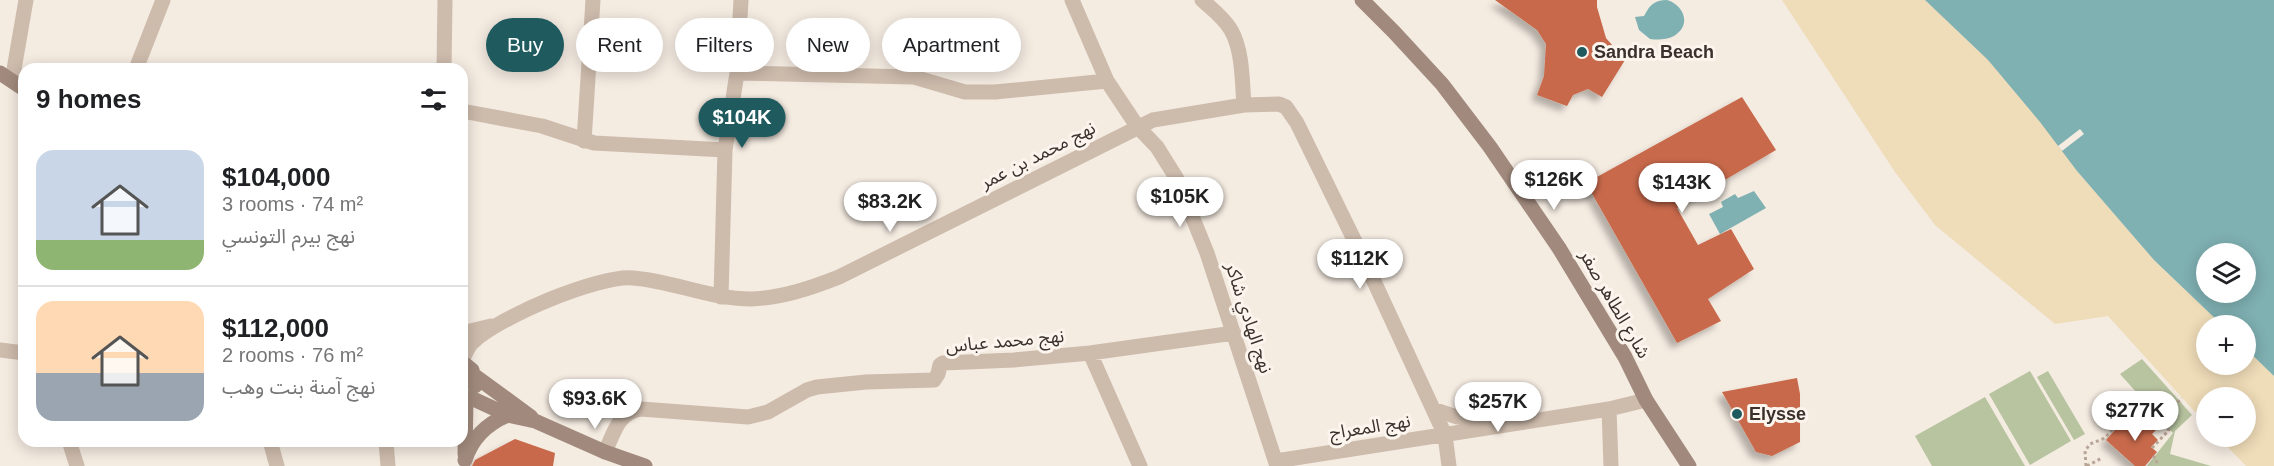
<!DOCTYPE html>
<meta charset="utf-8">
<style>
body{margin:0;font-family:Arial,"Noto Sans Arabic",sans-serif;background:#f6f6f6;color:#202124;height:100vh;display:flex;flex-direction:column;font-size:22px;white-space:nowrap}
*{box-sizing:border-box;margin:0}
p{font-size:20px;color:#757577}
.icon{flex:none;width:33px;height:33px;fill:none;stroke:currentColor;stroke-width:2;stroke-linecap:round;stroke-linejoin:round}
.map{position:relative;flex:1;overflow:hidden}
.drawer{position:absolute;left:18px;top:63px;width:450px;height:384px;display:flex;flex-direction:column;background:#fff;border-radius:18px;box-shadow:0 3px 15px #0003}
.drawer>*{flex:none}
.hud{position:absolute;left:486px;top:18px;width:570px;height:54px;display:flex;gap:12px}
.buttons{position:absolute;left:2196px;top:243px;display:grid;gap:12px}
.buttons a{display:grid;place-items:center;width:60px;height:60px;border-radius:50%;background:#fff;box-shadow:0 3px 15px #0003;font-size:30px}
.price{position:absolute;translate:-50% -51px;padding:0 14px;border-radius:21px;background:#fff;color:#222;font-size:20px;line-height:39px;filter:drop-shadow(0 2px 3px #0008)}
.price::after{content:'';position:absolute;left:50%;top:36px;width:18px;height:14px;margin-left:-9px;background:inherit;clip-path:polygon(0 0,100% 0,50% 100%)}
.price.on{background:#1f5a5e;color:#fff}
ul{padding:0;list-style:none}
li{display:flex;align-items:center;gap:18px;height:150px;padding:0 18px}
li+li{border-top:2px solid #e0e0e0}
li span{display:grid;place-items:center;flex:none;width:168px;height:120px;border-radius:18px;color:#555}
li>.icon{margin-inline-start:auto}
span .icon{width:72px;height:72px;fill:#fffc;stroke-width:1}
li b{font-size:26px}
h2{display:flex;justify-content:space-between;align-items:center;height:72px;padding:0 18px;font-size:26px}
.pill{padding:0 21px;border-radius:27px;background:#fff;box-shadow:0 3px 15px #0003;font-size:21px;line-height:54px}
.pill.on{background:#1f5a5e;color:#fff}
.map>svg:first-child{display:block}
</style>
<div class="map">
<svg width="2274" height="466" viewBox="0 0 2274 466">
<defs>
<filter id="shadow"><feDropShadow dx="-5.5" dy="5.5" stdDeviation="3" flood-color="#0004"/></filter>
</defs>
<rect width="100%" height="100%" fill="#f4ebe1"/>
<path fill="#b8c4a0" d="M2142 359 2192 415 2175 431 2170 454 2211 466H2147L2173 433 2120 374Z
M2030 371 2071 441 2030 465 1989 394Z
M2048 371 2085 434 2074 440 2037 377Z
M1985 397 2025 466H1932L1915 436Z"/>
<path fill="#efdcb8" d="M1782 0H1925L1988 60 2041 122 2077 171 2154 260 2222 325 2206 326V364H2246V349L2274 376V466H2246L2218 437 2246 436V398H2206V424L2108 316 2055 324 1935 225 1895 172Z"/>
<path fill="#7fb0b2" fill-rule="evenodd" d="M1667 0C1684 5 1692 25 1674 36 1666 40 1658 40 1650 39L1639 30 1635 17 1644 16C1650 5 1654 0 1667 0Z
M1925 0H2274V376L2246 349V326L2222 325 2154 260 2077 171 2040 122 1988 60ZM2206 254H2246V292H2206Z
M1754 191 1766 208 1720 234 1709 214 1723 207 1721 202 1735 194 1738 198Z"/>
<path fill="#f4ebe1" d="M2080 129 2084 134 2062 151 2058 146Z"/>
<path fill="#c8694b" filter="url(#shadow)" d="M1495 0H1597V7L1606 38 1625 60 1602 97 1588 89 1573 95 1567 106 1537 95 1544 76 1546 44 1537 30Z
M1742 97 1776 150 1677 208 1698 245 1731 229 1754 269 1708 299 1721 321 1677 343 1586 183Z
M1797 378 1800 394V442L1772 456 1756 452 1722 392Z
M2147 418 2158 428 2152 434 2158 440 2151 447 2157 452 2145 466H2135L2106 440 2122 422 2128 427 2135 419 2141 424Z
M515 439 555 453 553 466H472L475 460Z"/>
<g fill="none" stroke-linecap="round" stroke-linejoin="round">
<path stroke="#b9a596" stroke-width="3" stroke-dasharray="3 3" stroke-linecap="butt" d="M2126 425 2144 407 2158 421
M2152 448 2169 430 2158 421 2182 398
M2153 456 2157 460 2156 466
M2086 466 2085 451 2090 444 2105 438 2118 423 2120 425
M2087 466 2102 458"/>
<path stroke="#cdbbac" stroke-width="15" d="M1072 0 1107 81 1137 126 1157 147 1177 179 1207 253 1277 466
M1202 0C1212 9 1224 18 1231 30 1243 51 1242 82 1244 105
M136 69 163 0
M444 69 445 0
M737 73 914 77 965 92H995L1107 81
M12 81 26 0
M462 111 542 126 594 143 725 150
M584 141 593 0
M721 297 725 150 737 73 741 0
M462 333 491 326
M0 350 24 353
M1090 353 1140 466
M462 361C465 355 468 346 473 342 499 317 598 275 633 278 673 281 710 299 751 299 782 298 811 288 839 277L1153 120 1244 105 1279 104 1286 107 1297 123 1366 264 1445 435 1449 466
M1433 409 1457 417 1516 416
M1609 409 1611 466
M69 441 77 466
M270 441 277 466
M386 441 388 466
M605 452C614 433 618 412 641 409L748 417 768 412 807 390 817 387 866 382 934 380 938 374 940 365 943 363 1014 360 1090 353 1234 333
M1276 461 1609 409 1646 400"/>
<path stroke="#a18a7d" stroke-width="15" d="M1362 0 1394 32 1442 84 1490 147 1559 248 1625 357 1646 400 1689 466
M0 73 24 89
M462 362 472 370 475 386
M475 376 531 417
M469 397 508 415 535 421 605 452 645 466
M465 454 466 399
M465 460C472 438 486 424 508 415"/>
</g>
<g fill="#1f5a5e" stroke="#fbf5ee" stroke-width="2">
<circle cx="1582" cy="52" r="6"/>
<circle cx="1737" cy="414" r="6"/>
</g>
<g text-anchor="middle" stroke-width="6" stroke-linejoin="round" paint-order="stroke">
<g font-size="18" font-weight="bold" fill="#3b302b" stroke="#fbf5ee" text-anchor="start">
<text x="1594" y="58">Sandra Beach</text>
<text x="1749" y="420">Elysse</text>
</g>
<g font-size="18" fill="#3b302b" stroke="#fbf5ee">
<text transform="translate(1038 155) rotate(-27)" y="6">نهج محمد بن عمر</text>
<text transform="translate(1615 304) rotate(60)" y="6">شارع الطاهر صفر</text>
<text transform="translate(1249 318) rotate(72)" y="6">نهج الهادي شاكر</text>
<text transform="translate(1005 341) rotate(-5)" y="6">نهج محمد عباس</text>
<text transform="translate(1370 427) rotate(-9)" y="6">نهج المعراج</text>
</g>
</g>
</svg>
<div class="buttons">
<a><svg class="icon" aria-label="layers" viewBox="0 0 24 24"><path d="M12 4l9 5-9 5-9-5zM3 14l9 5 9-5"/></svg></a>
<a>+</a>
<a>−</a>
</div>
<b class="price on" style="left:742px;top:149px">$104K</b>
<b class="price" style="left:1554px;top:211px">$126K</b>
<b class="price" style="left:1682px;top:214px">$143K</b>
<b class="price" style="left:1180px;top:228px">$105K</b>
<b class="price" style="left:890px;top:233px">$83.2K</b>
<b class="price" style="left:1360px;top:290px">$112K</b>
<b class="price" style="left:595px;top:430px">$93.6K</b>
<b class="price" style="left:1498px;top:433px">$257K</b>
<b class="price" style="left:2135px;top:442px">$277K</b>
<div class="hud">
<a class="pill on">Buy</a>
<a class="pill">Rent</a>
<a class="pill">Filters</a>
<a class="pill">New</a>
<a class="pill">Apartment</a>
</div>
<section class="drawer">
<h2>9 homes<svg class="icon" aria-label="filters" viewBox="0 0 24 24"><path d="M4 7h16M4 17h16"/><circle cx="9" cy="7" r="2"/><circle cx="15" cy="17" r="2"/></svg></h2>
<ul>
<li><span style="background:linear-gradient(#c9d6e8 75%,#8fb573 0)"><svg class="icon" aria-label="home" viewBox="0 0 24 24"><path d="M3 11l9-7 9 7M6 9v11h12V9"/></svg></span><div><b>$104,000</b><p>3 rooms · 74 m²</p><p>نهج بيرم التونسي</p></div></li>
<li><span style="background:linear-gradient(#ffd9b3 60%,#9aa5b1 0)"><svg class="icon" aria-label="home" viewBox="0 0 24 24"><path d="M3 11l9-7 9 7M6 9v11h12V9"/></svg></span><div><b>$112,000</b><p>2 rooms · 76 m²</p><p>نهج آمنة بنت وهب</p></div></li>
</ul>
</section>
</div>
